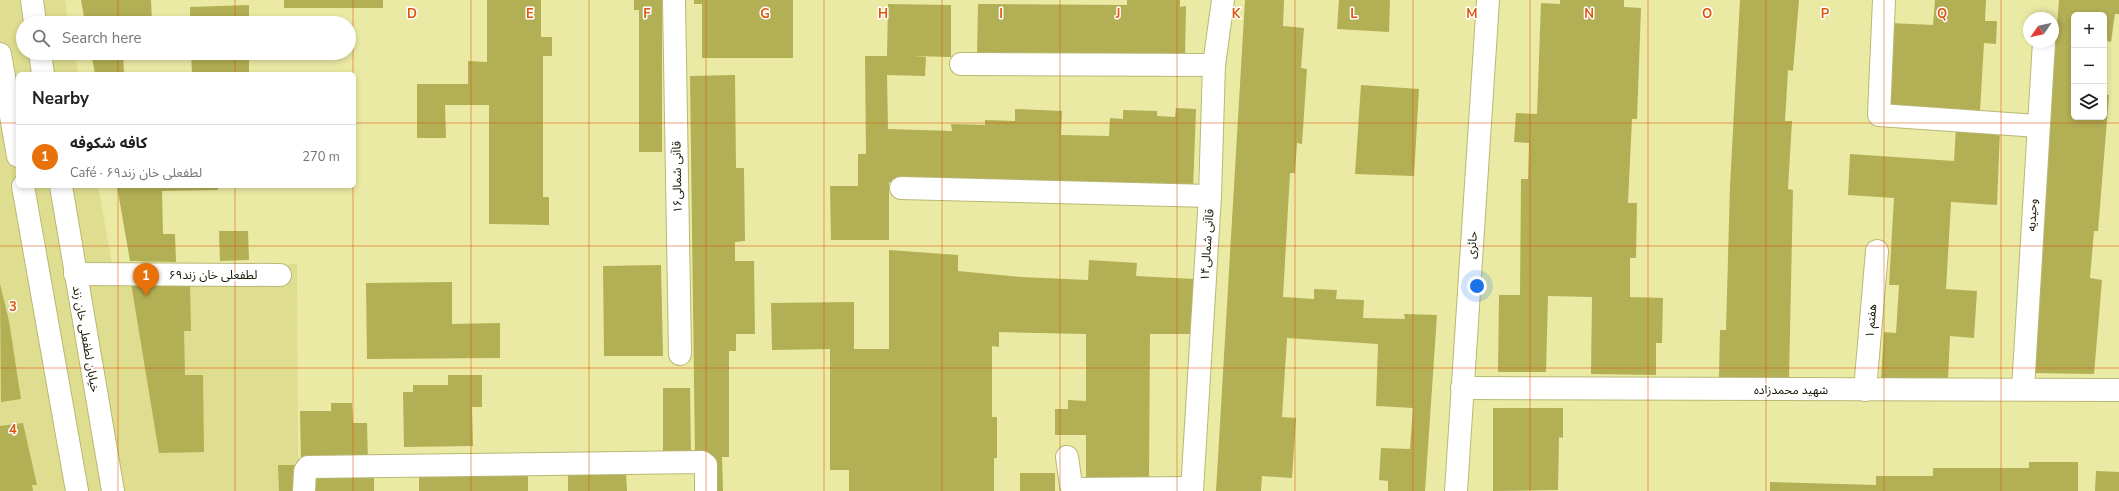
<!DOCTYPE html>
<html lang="en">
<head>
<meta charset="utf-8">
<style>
	body { margin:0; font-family:"Nunito Sans","Noto Sans Arabic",sans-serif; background:#f6f6f6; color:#202124 }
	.controls { position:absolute; right:12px; top:12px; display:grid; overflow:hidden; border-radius:6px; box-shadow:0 2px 6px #0003 }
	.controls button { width:36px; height:36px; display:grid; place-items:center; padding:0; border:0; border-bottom:1px solid #e0e0e0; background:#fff; color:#202124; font:20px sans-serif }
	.compass { position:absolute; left:2023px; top:12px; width:36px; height:36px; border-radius:50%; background:#fff; box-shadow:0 2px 6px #0003; rotate:236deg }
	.you { position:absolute; left:1477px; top:286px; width:14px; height:14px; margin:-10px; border:3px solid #fff; border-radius:50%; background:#1a73e8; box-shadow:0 0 0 6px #1a73e833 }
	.badge { display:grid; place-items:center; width:26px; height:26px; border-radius:50%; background:#1a73e8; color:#fff; font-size:13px; font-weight:700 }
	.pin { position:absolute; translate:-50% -33px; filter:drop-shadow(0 1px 2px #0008) }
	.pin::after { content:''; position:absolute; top:21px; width:14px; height:12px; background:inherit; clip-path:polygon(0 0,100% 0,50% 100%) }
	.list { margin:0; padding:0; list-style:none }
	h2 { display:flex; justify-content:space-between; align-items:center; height:52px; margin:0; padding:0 16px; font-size:17px }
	h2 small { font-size:13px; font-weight:400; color:#757577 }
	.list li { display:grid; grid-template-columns:26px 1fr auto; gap:12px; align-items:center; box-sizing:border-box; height:64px; padding:0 16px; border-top:1px solid #e0e0e0 }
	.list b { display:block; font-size:15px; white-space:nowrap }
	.list p { margin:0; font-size:13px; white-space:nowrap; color:#757577 }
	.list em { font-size:13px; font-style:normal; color:#757577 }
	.icon { flex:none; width:22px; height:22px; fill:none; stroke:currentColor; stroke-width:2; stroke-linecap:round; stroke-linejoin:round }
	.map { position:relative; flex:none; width:2119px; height:491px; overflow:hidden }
	.search { position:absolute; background:#fff; box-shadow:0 2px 6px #0003; left:16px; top:16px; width:340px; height:44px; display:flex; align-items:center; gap:10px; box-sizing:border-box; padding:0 14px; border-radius:22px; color:#757577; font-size:15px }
	.panel { position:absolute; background:#fff; box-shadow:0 2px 6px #0003; left:16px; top:72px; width:340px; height:116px; border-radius:6px }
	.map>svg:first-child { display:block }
	.built { fill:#dfdd8f }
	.building { fill:#b2af54 }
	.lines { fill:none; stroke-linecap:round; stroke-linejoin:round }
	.minor-casing { stroke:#b9b874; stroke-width:24 }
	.minor { stroke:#fff; stroke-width:22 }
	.grid { fill:none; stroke:#dd560b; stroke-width:1; stroke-opacity:0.55 }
	.labels { text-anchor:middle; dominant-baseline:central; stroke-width:3; stroke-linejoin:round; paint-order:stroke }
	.street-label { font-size:12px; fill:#151300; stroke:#fff }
	.grid-label { font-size:13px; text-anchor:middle; font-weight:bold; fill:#dd560b; stroke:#fff; stroke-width:3; stroke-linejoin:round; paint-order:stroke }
</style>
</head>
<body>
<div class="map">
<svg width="2119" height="491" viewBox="0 0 2119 491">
	<rect width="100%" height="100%" fill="#ebeaa4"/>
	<polygon class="built" points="0,0 65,0 69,23 23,23 23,53 74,53 78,74 18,74 18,186 98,186 113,269 297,264 298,455 306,491 0,491"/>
	<g class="building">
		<polygon points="81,0 151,0 152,21 190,21 190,7 249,5 249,23 85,23"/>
		<rect x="284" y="0" width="99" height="8"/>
		<polygon points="487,0 541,0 541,37 552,37 552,56 543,56 543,197 549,197 549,225 489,224 489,105 445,105 446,138 417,138 417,84 468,84 468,61 487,62"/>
		<polygon points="634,0 662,0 662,152 639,152 639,10 634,10"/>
		<polygon points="694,0 793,0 793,58 702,58 702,4 694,4"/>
		<polygon points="1127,0 1180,0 1180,7 1186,6 1185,57 977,55 978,4 1127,5"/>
		<polygon points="1245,0 1284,0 1283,26 1304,28 1301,68 1307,69 1302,144 1297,143 1295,173 1290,173 1283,297 1314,299 1314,289 1337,290 1336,299 1364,300 1363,318 1405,319 1404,314 1437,315 1425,491 1388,491 1388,481 1379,480 1381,448 1410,449 1413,408 1376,406 1378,344 1287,338 1282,417 1296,418 1292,478 1262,476 1261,491 1216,491"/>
		<polygon points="1339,0 1390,0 1389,32 1337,29"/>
		<polygon points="1560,0 1624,0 1624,7 1641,8 1637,119 1632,119 1629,181 1628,203 1637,203 1636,258 1630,258 1630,297 1663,298 1662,343 1656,343 1656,375 1591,374 1592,297 1548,296 1546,372 1498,372 1499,295 1520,295 1521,179 1528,179 1529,143 1514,142 1516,113 1537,114 1541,3 1560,4"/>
		<polygon points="1740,0 1799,0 1793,71 1788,70 1785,121 1792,121 1788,189 1793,190 1789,378 1719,377 1720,330 1726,330 1730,186"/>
		<polygon points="1935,0 1986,0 1985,21 1997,21 1996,44 1984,43 1980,111 1884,105 1890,23 1933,25"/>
		<polygon points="2059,0 2119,0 2119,14 2115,14 2111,42 2104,40 2104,15 2074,15 2074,117 2104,117 2104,95 2109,95 2098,231 2094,231 2090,278 2102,280 2094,374 2030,373"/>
		<polygon points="888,4 951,5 951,57 913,56 926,57 925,76 887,75 888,129 952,131 951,124 985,125 985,120 1015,121 1015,109 1062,111 1061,135 1109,136 1110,118 1123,119 1123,110 1157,111 1157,116 1175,117 1176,108 1196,109 1193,190 889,182 889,240 831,240 830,186 858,186 858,154 866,154 865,56 887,56"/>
		<polygon points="91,53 123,53 124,74 95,74"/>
		<polygon points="191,53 249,53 249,74 192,74"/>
		<polygon points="735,75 736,168 744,168 745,241 735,242 735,261 754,261 755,334 736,334 736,351 729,351 729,457 722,457 723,491 710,491 695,458 690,76"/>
		<polygon points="1361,85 1419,89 1414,176 1355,174"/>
		<polygon points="1956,127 2000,130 1997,205 1951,202 1946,289 1977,291 1974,338 1950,336 1948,380 1881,379 1884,332 1896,333 1899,285 1889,285 1894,198 1848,195 1850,154 1954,161"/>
		<polygon points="117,186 218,186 218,190 162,191 163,234 175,234 176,262 130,261"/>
		<polygon points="219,231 248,231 249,260 220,261"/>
		<polygon points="889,250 958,255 958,271 1021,277 1088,280 1089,260 1137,263 1136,276 1194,279 1191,334 1150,334 1149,478 1086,478 1086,435 1055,435 1055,409 1068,409 1068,400 1086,401 1086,334 999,332 999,347 992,346 992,417 997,417 997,458 994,458 994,491 849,491 849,470 830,470 830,349 772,350 771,303 854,302 854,349 889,349"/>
		<polygon points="661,265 663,356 604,356 603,266"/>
		<polygon points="452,282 452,324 500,323 500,358 367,359 366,283"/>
		<polygon points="131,283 190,283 191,331 184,331 185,375 203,375 204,452 159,453"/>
		<polygon points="0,284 9,321 21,399 1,402"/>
		<polygon points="448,375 482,375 482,407 472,407 473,446 404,447 403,392 413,392 413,385 448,385"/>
		<polygon points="663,388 690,388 691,456 663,457"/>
		<polygon points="331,403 352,403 353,423 367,423 368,462 301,463 300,411 331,411"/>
		<polygon points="1493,408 1563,408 1563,438 1559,437 1558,490 1493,491"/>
		<polygon points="23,423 37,485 32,485 33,491 0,491 0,426"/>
		<polygon points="2029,462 2078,462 2078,491 1770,491 1770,482 1876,485 1876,476 1933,476 1933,468 2029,468"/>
		<polygon points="278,465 298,465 298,491 279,491"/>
		<polygon points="2096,471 2119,472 2119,491 2095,491"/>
		<polygon points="626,472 627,491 568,491 568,473"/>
		<rect x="419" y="473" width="109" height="18"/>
		<rect x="1020" y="473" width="35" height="18"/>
		<rect x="314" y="474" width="60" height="17"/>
	</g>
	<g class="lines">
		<defs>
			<g id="minor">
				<polyline points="32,0 35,23"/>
				<polyline points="674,0 680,354"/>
				<polyline points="1884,0 1879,115 2037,126"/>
				<polyline points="40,53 43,74"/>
				<polyline points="0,54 18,156"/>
				<polyline points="961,64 1214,65"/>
				<polyline points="23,186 77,491"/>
				<polyline points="61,186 113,491"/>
				<polyline points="901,188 1210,196"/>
				<polyline points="75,274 280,275"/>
				<polyline points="1462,388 2119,390"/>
				<polyline points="2023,389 2044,42"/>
				<polyline points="1865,390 1877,251"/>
				<polyline points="1067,457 1071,485 1077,489 1192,488"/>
				<polyline points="304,491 305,471 308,467 702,462 706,465 706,491"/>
				<polyline points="1192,491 1210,196 1214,65 1223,0"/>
				<polyline points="1456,491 1488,0"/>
			</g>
		</defs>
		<use href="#minor" class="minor-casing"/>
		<use href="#minor" class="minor"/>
	</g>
	<path class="grid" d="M 118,0 L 118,23M 235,0 L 235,23M 353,0 L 353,74M 471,0 L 471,491M 589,0 L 589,491M 706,0 L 706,491M 824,0 L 824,491M 942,0 L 942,491M 1060,0 L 1060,491M 1177,0 L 1177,491M 1295,0 L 1295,491M 1413,0 L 1413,491M 1530,0 L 1530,491M 1648,0 L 1648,491M 1766,0 L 1766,491M 1884,0 L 1884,491M 2001,0 L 2001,491M 118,53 L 118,74M 235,53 L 235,74M 0,123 L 18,123M 354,123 L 2119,123M 118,186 L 118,491M 235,186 L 235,491M 353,186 L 353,491M 0,246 L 2119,246M 0,368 L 2119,368"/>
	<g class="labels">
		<g class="street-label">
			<text transform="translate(677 177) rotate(-91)">قاآنی شمالی۱۶</text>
			<text transform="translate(2032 215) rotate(-87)">وحیدیه</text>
			<text transform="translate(1207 245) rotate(-86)">قاآنی شمالی۱۴</text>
			<text transform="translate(1472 245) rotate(-86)">حائری</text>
			<text x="213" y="275">لطفعلی خان زند۶۹</text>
			<text transform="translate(1871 321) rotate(-85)">هفتم ۱</text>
			<text transform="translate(86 339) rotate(80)">خیابان لطفعلی خان زند</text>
			<text x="1791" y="390">شهید محمدزاده</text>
		</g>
	</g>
	<g class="grid-label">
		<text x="412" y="18">D</text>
		<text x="530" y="18">E</text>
		<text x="647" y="18">F</text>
		<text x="765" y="18">G</text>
		<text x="883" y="18">H</text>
		<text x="1001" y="18">I</text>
		<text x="1118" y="18">J</text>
		<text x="1236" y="18">K</text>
		<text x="1354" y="18">L</text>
		<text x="1472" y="18">M</text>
		<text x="1589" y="18">N</text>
		<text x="1707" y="18">O</text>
		<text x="1825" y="18">P</text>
		<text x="1942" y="18">Q</text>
		<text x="13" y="311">3</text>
		<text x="13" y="434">4</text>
	</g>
</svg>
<div class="controls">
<button>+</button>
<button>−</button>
<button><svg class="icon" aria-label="layers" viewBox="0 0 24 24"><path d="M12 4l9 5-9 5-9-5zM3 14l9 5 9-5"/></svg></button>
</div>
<svg class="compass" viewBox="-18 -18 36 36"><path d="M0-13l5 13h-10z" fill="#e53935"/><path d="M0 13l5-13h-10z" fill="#757577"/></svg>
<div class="you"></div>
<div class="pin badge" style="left:146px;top:296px;background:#e8710a">1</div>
<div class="search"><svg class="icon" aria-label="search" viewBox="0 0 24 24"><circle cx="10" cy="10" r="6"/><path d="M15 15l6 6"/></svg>Search here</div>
<section class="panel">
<h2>Nearby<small></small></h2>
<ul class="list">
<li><span class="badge" style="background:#e8710a">1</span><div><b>کافه شکوفه</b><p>Café · لطفعلی خان زند۶۹</p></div><em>270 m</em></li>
</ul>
</section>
</div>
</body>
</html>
